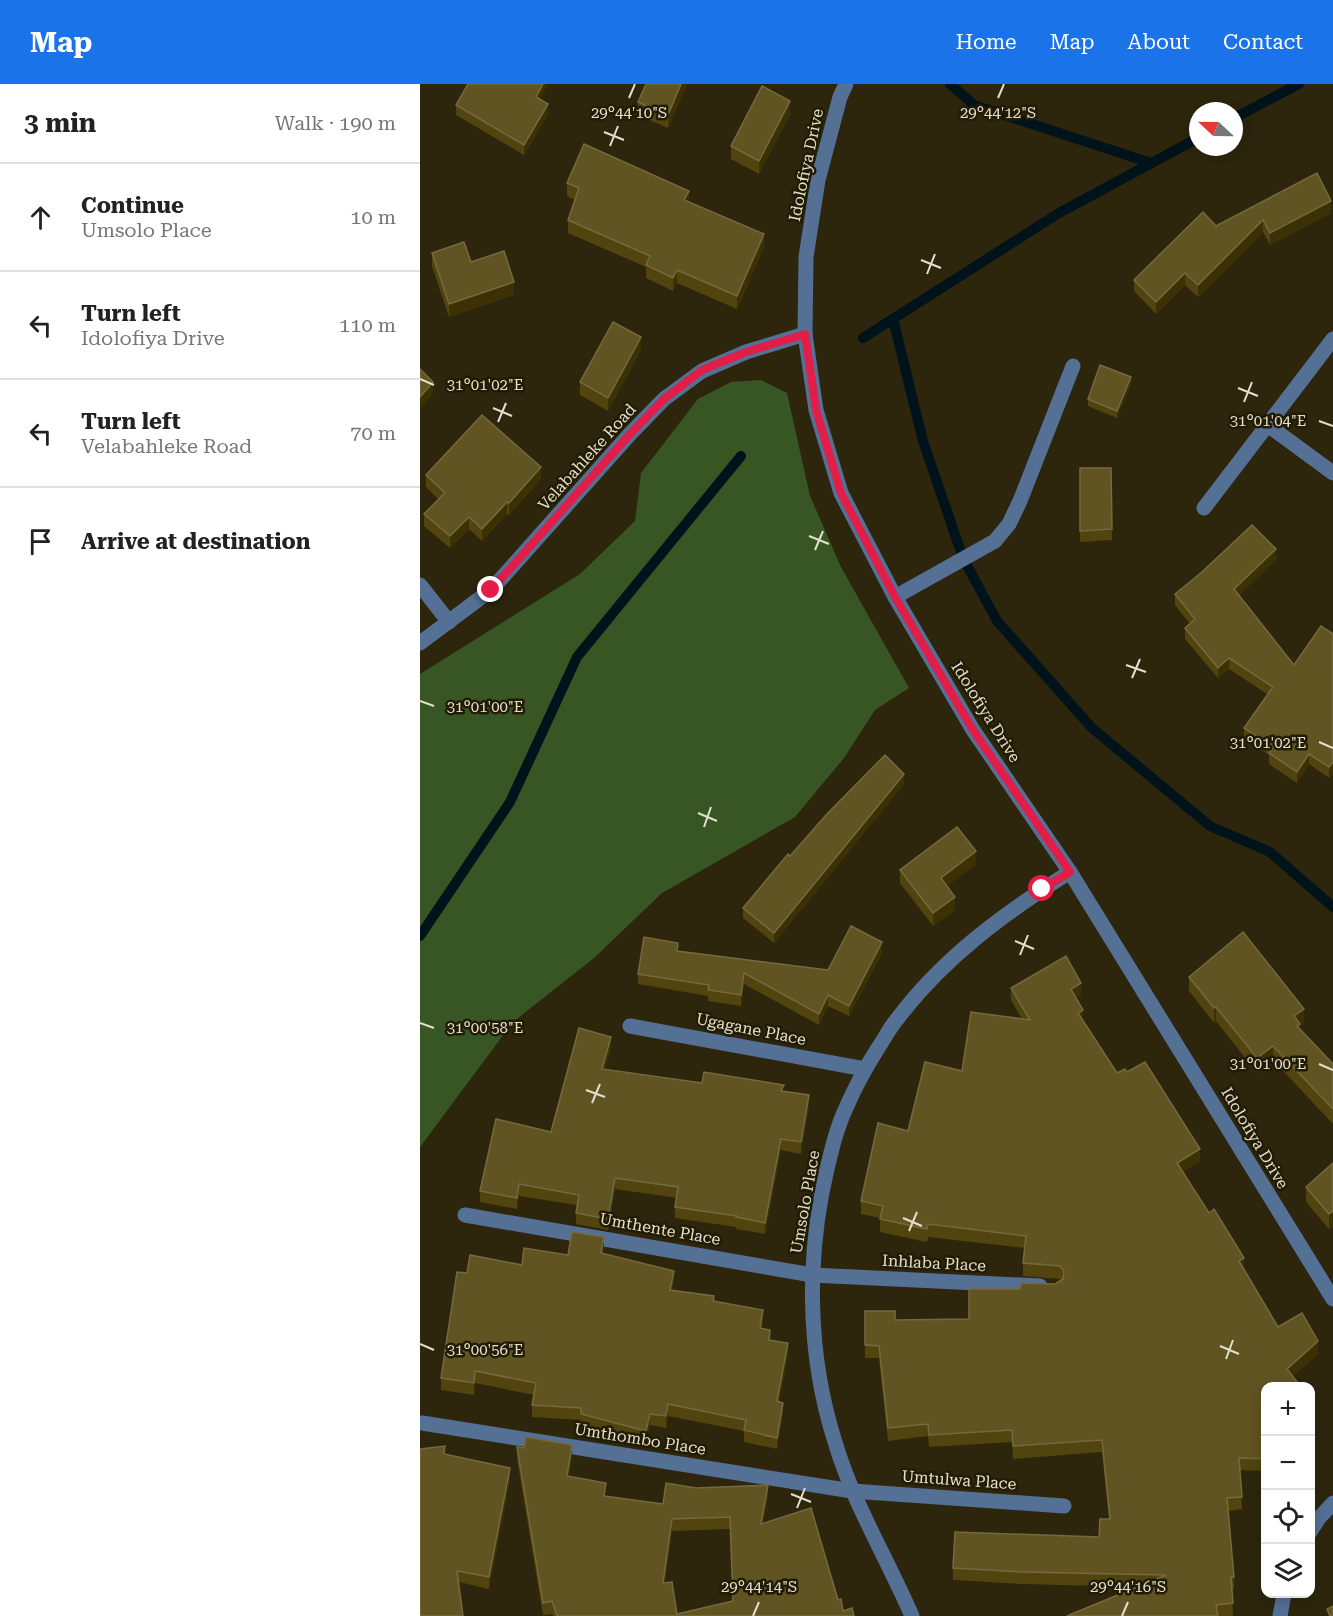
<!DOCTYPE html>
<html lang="en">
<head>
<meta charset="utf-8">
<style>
	body { margin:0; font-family:"Roboto Serif",serif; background:#f6f6f6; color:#222 }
	.controls { position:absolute; right:18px; bottom:18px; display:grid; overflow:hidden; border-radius:12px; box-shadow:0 3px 15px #0003 }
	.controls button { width:54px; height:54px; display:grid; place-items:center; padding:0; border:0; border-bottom:2px solid #e0e0e0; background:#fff; color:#222; font:30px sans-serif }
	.compass { position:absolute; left:769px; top:18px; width:54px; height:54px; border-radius:50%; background:#fff; box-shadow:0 3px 15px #0003; rotate:292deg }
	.stop { position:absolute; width:18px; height:18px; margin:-14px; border:4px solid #e11d48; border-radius:50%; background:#fff }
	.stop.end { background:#e11d48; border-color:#fff; box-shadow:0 2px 6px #0008 }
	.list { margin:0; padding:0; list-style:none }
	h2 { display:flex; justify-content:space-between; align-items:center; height:78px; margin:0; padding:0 24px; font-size:26px }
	h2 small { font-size:20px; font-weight:400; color:#767676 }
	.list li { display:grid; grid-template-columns:39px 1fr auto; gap:18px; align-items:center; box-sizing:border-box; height:108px; padding:0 24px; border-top:2px solid #e0e0e0 }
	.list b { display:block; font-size:22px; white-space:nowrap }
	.list p { margin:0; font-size:20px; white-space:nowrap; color:#767676 }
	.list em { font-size:20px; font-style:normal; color:#767676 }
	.icon { flex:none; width:33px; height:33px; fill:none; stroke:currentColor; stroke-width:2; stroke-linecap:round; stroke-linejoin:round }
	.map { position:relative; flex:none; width:913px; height:1532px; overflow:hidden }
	header { display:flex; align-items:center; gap:36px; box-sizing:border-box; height:84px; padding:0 30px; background:#1a73e8; color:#fff }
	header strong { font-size:28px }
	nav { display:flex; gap:33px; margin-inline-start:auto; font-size:21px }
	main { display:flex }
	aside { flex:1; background:#fff }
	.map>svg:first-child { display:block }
	.green { fill:#385624 }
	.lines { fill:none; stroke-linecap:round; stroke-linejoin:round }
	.stream { stroke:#00131b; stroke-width:10 }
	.minor { stroke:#547095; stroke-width:15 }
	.wall { fill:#51440f; fill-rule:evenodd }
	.shaded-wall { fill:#3c3105 }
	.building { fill:#615423; stroke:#756a3e; stroke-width:1.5; fill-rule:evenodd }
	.route { stroke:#e11d48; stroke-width:8 }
	.ticks { fill:none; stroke:#e3dfd0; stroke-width:2 }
	.labels { text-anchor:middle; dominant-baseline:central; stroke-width:5; stroke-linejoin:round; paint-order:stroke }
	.street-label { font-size:16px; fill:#e3dfd0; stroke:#231c04 }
	.ticks-label { font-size:15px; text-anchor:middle; fill:#e3dfd0; stroke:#231c04; stroke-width:5; stroke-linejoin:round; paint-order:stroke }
</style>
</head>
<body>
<header>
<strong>Map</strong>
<nav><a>Home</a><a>Map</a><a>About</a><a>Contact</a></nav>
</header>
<main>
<aside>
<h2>3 min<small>Walk · 190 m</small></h2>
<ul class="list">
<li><svg class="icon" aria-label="ahead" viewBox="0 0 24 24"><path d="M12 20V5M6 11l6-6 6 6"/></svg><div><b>Continue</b><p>Umsolo Place</p></div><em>10 m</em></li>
<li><svg class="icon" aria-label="left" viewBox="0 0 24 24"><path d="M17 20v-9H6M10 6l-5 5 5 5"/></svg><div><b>Turn left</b><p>Idolofiya Drive</p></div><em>110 m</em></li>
<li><svg class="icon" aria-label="left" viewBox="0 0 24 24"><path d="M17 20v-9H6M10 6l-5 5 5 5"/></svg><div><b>Turn left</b><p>Velabahleke Road</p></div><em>70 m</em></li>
<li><svg class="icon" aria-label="arrive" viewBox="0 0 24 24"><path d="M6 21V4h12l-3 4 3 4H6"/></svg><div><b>Arrive at destination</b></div></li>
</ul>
</aside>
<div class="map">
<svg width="913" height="1532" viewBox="0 0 913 1532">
	<rect width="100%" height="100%" fill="#2d260d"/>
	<polygon class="green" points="341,296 367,309 390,412 421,483 489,604 455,626 424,674 375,733 242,809 174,874 93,938 0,1063 0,590 160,490 215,437 221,389 278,315 311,298"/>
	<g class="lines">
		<g class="stream">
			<polyline points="530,0 554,21 731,79"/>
			<polyline points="814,34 879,0"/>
			<polyline points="473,235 503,357 543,474 577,537 672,644 790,742 850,768 913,823"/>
			<polyline points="443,254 639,129 778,54"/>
			<polyline points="0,852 90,718 157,573 321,372"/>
		</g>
		<g class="minor">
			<polyline points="426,0 420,13 398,96 386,173 385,250 396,326 421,409 475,513 553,646 650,788 913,1215"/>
			<polyline points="849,342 913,389"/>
			<polyline points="784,424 913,255"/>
			<polyline points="0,501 29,538"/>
			<polyline points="475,513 575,457 589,440 600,417 653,282"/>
			<polyline points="0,559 71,506 210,350 244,315 282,287 326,268 385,250"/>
			<polyline points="210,942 445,985"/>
			<polyline points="45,1131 392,1191 620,1202"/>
			<polyline points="2,1339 432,1407 644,1422"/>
			<polyline points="890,1448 899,1434 913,1419"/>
			<path d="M 492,1532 C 467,1474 433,1419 415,1358 C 387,1270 386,1174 407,1085 C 412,1064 417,1043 426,1024 C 435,1003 446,983 458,964 C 465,954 470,943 478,934 C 524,873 586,828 650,788"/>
			<polyline points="860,1532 864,1510"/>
		</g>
	</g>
	<g class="wall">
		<polygon points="226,0 267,0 248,44 218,31 218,18"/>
		<polygon points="120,15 128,30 104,71 36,31 36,21"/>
		<polygon points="370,30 339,90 311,75 311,62"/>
		<polygon points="147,99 269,118 344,163 317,225 257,199 253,207 226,194 226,183 148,149 148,136 155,116 147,112"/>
		<polygon points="911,129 850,161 843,148 778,213 765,201 736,230 714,207 714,196 796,142"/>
		<polygon points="12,169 51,178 94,211 29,233 12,182"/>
		<polygon points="221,266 188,327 160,311 160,298"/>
		<polygon points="711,300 697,334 668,322 668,315"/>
		<polygon points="660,384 691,384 692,456 660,458"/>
		<polygon points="6,391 121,395 89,431 87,430 62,457 49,445 30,464 4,442 4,430 18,415 6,403"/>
		<polygon points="856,476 819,511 874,581 913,550 913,689 909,694 889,680 877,699 849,680 849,671 824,654 824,644 847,610 809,585 798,594 765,555 765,544 770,540 755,521 755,510"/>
		<polygon points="484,700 354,859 323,834 323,824 370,772"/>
		<polygon points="556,780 527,802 535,826 513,842 480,799 480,786"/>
		<polygon points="258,867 408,886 462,869 429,932 408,922 399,941 324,900 321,922 288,917 288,912 218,900 218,890"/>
		<polygon points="769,893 884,940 880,942 880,945 913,980 913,1040 853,976 837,989 796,937 794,939 769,907"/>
		<polygon points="591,904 661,911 656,914 663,936 697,989 780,1078 762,1088 824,1186 858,1243 898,1270 846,1302 846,1387 820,1386 822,1425 808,1427 814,1493 814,1505 812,1505 813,1532 647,1532 717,1503 601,1500 533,1496 533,1484 679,1453 689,1435 682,1368 593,1375 592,1358 509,1363 508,1352 468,1357 459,1274 445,1274 445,1227 475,1236 549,1235 600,1205 635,1200 642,1196 640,1195 603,1192 603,1179 605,1164 508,1153 507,1158 460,1148 460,1134 441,1130 441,1117 488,1047 542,987 602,935 591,916"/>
		<polygon points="191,964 185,985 282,999 364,1007 389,1022 381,1070 361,1066 345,1150 316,1145 316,1143 255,1134 255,1123 257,1114 195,1105 188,1146 156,1140 156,1129 157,1121 99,1112 97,1125 60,1118 60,1107 131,1048"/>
		<polygon points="913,1079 913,1142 909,1145 886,1118 886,1103"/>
		<polygon points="184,1165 183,1169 254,1199 252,1206 294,1217 343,1237 342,1245 350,1256 368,1271 359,1318 363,1330 357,1365 324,1358 324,1347 248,1332 246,1344 230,1341 226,1359 161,1342 161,1336 112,1333 112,1321 114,1311 55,1299 54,1311 21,1306 21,1294 47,1189 102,1181 148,1171"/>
		<path d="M 97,1363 L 152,1373 L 149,1392 L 186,1412 L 243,1420 L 348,1413 L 343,1439 L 418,1516 L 423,1527 L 434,1532 L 133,1532 L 132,1530 L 123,1531 L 97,1375 ZM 310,1445 L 313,1517 L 257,1530 L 245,1499 L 252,1447 Z"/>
		<polygon points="25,1370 90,1396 69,1505 39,1498 0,1532"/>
	</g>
	<g class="shaded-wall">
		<polygon points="123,0 128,0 116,23 116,13"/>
		<polygon points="261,0 267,0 248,44 248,31"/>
		<polygon points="370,17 370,30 339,90 339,77"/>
		<polygon points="128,20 128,30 104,71 104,61"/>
		<polygon points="269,107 269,120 264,116"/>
		<polygon points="911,117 911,129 850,161 850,149"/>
		<polygon points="843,136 843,148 778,213 778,201"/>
		<polygon points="344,150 344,163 317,225 317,212"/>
		<polygon points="257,186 257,199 253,207 253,194"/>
		<polygon points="765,189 765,201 736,230 736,218"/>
		<polygon points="94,198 94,211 29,233 29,220"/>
		<polygon points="221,253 221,266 188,327 188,314"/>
		<polygon points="711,293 711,300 697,334 697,327"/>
		<polygon points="13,298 13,310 0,325 0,313"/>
		<polygon points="121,383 121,395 89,431 89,419"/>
		<polygon points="87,418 87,430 62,457 62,445"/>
		<polygon points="49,433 49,445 30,464 30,452"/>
		<polygon points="856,465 856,476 814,516 814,505"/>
		<polygon points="809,574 809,585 798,594 798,584"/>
		<polygon points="889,670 889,680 877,699 877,688"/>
		<polygon points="913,678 913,689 909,694 909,683"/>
		<polygon points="484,690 484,700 354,859 354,849"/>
		<polygon points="556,767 556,780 521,807 521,794"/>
		<polygon points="535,813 535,826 513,842 513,829"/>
		<polygon points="462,858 462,869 429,932 429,922"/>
		<polygon points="324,889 324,900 321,922 321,911"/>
		<polygon points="661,899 661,911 651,917 651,905"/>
		<polygon points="408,911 408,922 399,941 399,930"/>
		<polygon points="796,923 796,937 794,939 794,924"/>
		<polygon points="884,925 884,940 880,942 880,955 874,932"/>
		<polygon points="663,926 663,938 658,929"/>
		<polygon points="191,953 191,964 182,996 182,985"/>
		<polygon points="853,962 853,976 837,989 837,974"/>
		<polygon points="389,1011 389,1022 381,1070 381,1058"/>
		<polygon points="361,1055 361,1066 345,1150 345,1139"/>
		<polygon points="780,1065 780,1078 757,1091 757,1079"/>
		<polygon points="195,1094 195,1105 188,1146 188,1135"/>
		<polygon points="99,1100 99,1112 97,1125 97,1114"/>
		<polygon points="913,1127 913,1142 909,1145 909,1130"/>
		<polygon points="184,1153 184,1165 181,1181 181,1169"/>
		<polygon points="824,1174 824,1187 819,1177"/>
		<polygon points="254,1187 254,1199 250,1218 250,1206"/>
		<polygon points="343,1226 343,1237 340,1256 340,1244"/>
		<polygon points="898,1257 898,1270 867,1298 867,1285"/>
		<polygon points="368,1259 368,1271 357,1329 357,1317"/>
		<polygon points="55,1287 55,1299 54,1311 54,1299"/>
		<polygon points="363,1319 363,1330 357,1365 357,1354"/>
		<polygon points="248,1320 248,1332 246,1344 246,1332"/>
		<polygon points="230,1330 230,1341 226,1359 226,1347"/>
		<polygon points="152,1361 152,1373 147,1404 147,1392"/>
		<polygon points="90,1384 90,1396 69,1505 69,1493"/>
		<polygon points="348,1401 348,1413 341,1452 341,1440"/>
		<polygon points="252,1435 252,1447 243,1511 243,1499"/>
	</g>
	<g class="building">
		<polygon points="48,0 123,0 116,13 128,20 104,61 36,21"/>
		<polygon points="226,0 261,0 248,31 218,18"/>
		<polygon points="342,2 370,17 339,77 311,62"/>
		<polygon points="164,60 269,107 264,116 344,150 317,212 257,186 253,194 226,181 230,172 148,136 159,104 147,99"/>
		<polygon points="897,89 911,117 850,149 843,136 778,201 765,189 736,218 714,196 783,128 796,142"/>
		<polygon points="44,158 51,178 84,167 94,198 29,220 12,169"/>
		<polygon points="193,238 221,253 188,314 160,298"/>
		<polygon points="680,281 711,293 697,327 668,315"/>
		<polygon points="0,285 13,298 0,313"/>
		<polygon points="62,331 121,383 89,419 87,418 62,445 49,433 30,452 4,430 25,409 6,391"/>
		<polygon points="660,384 691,384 692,445 660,447"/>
		<polygon points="832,441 856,465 814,505 874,581 901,542 913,550 913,678 909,683 889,670 877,688 849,669 853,663 824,644 853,603 809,574 798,584 765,544 775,535 755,510 782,488"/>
		<polygon points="465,671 484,690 354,849 323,824 368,770 370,772 407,730"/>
		<polygon points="537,743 556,767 521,794 535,813 513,829 480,786"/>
		<polygon points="431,842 462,858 429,922 408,911 399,930 324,889 321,911 288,906 289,901 218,890 224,853 258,859 257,867 408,886"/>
		<polygon points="823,848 884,925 874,932 880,940 877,942 913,980 913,1025 853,962 837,974 796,923 794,924 769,893"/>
		<polygon points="646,872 661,899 651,905 663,926 658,929 697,989 705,985 707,988 725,978 780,1065 757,1079 789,1129 794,1125 824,1174 819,1177 858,1243 882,1229 898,1257 867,1285 878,1299 878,1302 846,1302 846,1375 819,1374 822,1413 807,1414 814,1493 811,1493 813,1519 796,1521 798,1532 647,1532 746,1491 601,1488 533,1484 535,1448 679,1453 680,1435 690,1435 682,1356 593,1362 592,1346 509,1351 508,1340 468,1344 459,1262 445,1261 445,1227 475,1227 475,1236 549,1235 549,1205 600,1205 601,1199 635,1200 643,1195 644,1187 640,1182 603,1179 606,1152 508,1140 507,1145 460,1135 463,1122 441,1117 458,1039 488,1047 505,978 542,987 551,928 610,936 591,904"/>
		<polygon points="159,944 191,953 182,985 282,999 284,988 364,1001 361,1007 389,1011 381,1058 361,1055 345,1139 316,1133 317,1132 255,1123 258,1103 195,1094 188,1135 156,1129 159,1111 99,1100 97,1114 60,1107 76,1035 131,1048"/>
		<polygon points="913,1079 913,1127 909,1130 886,1103"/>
		<polygon points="152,1148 184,1153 181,1169 254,1187 250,1206 294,1212 293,1217 343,1226 340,1244 350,1246 349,1256 368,1259 357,1317 363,1319 357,1354 324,1346 326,1336 248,1320 246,1332 230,1330 226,1347 161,1330 161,1324 112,1321 116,1299 55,1287 54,1299 21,1294 37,1188 47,1189 50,1171 102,1181 104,1164 148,1171"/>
		<path d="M 106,1353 L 152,1361 L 147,1392 L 186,1399 L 184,1412 L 243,1420 L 246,1399 L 276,1404 L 348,1401 L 341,1440 L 391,1424 L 418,1516 L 421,1515 L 423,1527 L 432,1524 L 434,1532 L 137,1532 L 132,1517 L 123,1519 L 97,1363 L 104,1364 ZM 310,1433 L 313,1517 L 257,1530 L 252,1498 L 243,1499 L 252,1435 Z"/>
		<polygon points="25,1362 24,1370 90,1384 69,1493 37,1487 43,1532 0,1532 0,1365"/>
		<polygon points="913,1522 913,1532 910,1532 907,1525"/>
	</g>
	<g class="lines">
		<polyline class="route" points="71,506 210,350 244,315 282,286 326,268 385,250 396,326 421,409 475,513 553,646 650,788 622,805"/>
	</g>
	<path class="ticks" d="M 209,14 L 215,0M 578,14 L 584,0M 184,48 L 204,56M 190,62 L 198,42M 501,176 L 521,184M 507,190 L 515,170M 0,295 L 14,301M 818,304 L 838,312M 824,318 L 832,298M 73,324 L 92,332M 899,337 L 913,342M 78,338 L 86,319M 389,452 L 409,460M 395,466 L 403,447M 706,581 L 726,588M 712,594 L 720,575M 0,617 L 14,622M 899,658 L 913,664M 278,729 L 297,737M 284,743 L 291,723M 595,857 L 614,865M 600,871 L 608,851M 0,939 L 14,944M 899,980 L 913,986M 166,1006 L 185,1013M 172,1019 L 180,1000M 483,1134 L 502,1142M 489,1147 L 497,1128M 0,1260 L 14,1266M 800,1262 L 819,1270M 806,1275 L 813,1256M 371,1410 L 391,1418M 377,1424 L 385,1404M 333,1532 L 339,1518M 702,1532 L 708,1518"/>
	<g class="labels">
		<g class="street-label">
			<text transform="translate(386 81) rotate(-78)">Idolofiya Drive</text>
			<text transform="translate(167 373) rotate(-48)">Velabahleke Road</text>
			<text transform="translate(566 628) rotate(58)">Idolofiya Drive</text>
			<text transform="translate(331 945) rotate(11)">Ugagane Place</text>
			<text transform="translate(835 1054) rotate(59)">Idolofiya Drive</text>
			<text transform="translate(385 1118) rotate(-80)">Umsolo Place</text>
			<text transform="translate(240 1145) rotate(10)">Umthente Place</text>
			<text transform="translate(514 1179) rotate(3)">Inhlaba Place</text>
			<text transform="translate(220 1355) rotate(9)">Umthombo Place</text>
			<text transform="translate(539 1396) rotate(4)">Umtulwa Place</text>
		</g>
	</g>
	<g class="ticks-label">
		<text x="209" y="34">29°44'10"S</text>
		<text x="578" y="34">29°44'12"S</text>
		<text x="65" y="306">31°01'02"E</text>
		<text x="848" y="342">31°01'04"E</text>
		<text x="65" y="628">31°01'00"E</text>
		<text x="848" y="664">31°01'02"E</text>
		<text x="65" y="949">31°00'58"E</text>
		<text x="848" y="985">31°01'00"E</text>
		<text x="65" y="1271">31°00'56"E</text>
		<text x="339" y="1508">29°44'14"S</text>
		<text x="708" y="1508">29°44'16"S</text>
	</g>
</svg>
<div class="controls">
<button>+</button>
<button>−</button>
<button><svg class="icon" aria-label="locate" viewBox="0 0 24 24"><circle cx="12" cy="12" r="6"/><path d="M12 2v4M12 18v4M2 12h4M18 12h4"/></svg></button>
<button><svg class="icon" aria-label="layers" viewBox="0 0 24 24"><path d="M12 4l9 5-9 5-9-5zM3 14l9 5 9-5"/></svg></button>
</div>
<svg class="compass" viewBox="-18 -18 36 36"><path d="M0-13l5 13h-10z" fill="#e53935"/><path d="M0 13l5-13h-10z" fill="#767676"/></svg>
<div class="stop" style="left:622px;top:805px"></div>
<div class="stop end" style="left:71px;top:506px"></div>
</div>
</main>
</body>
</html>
